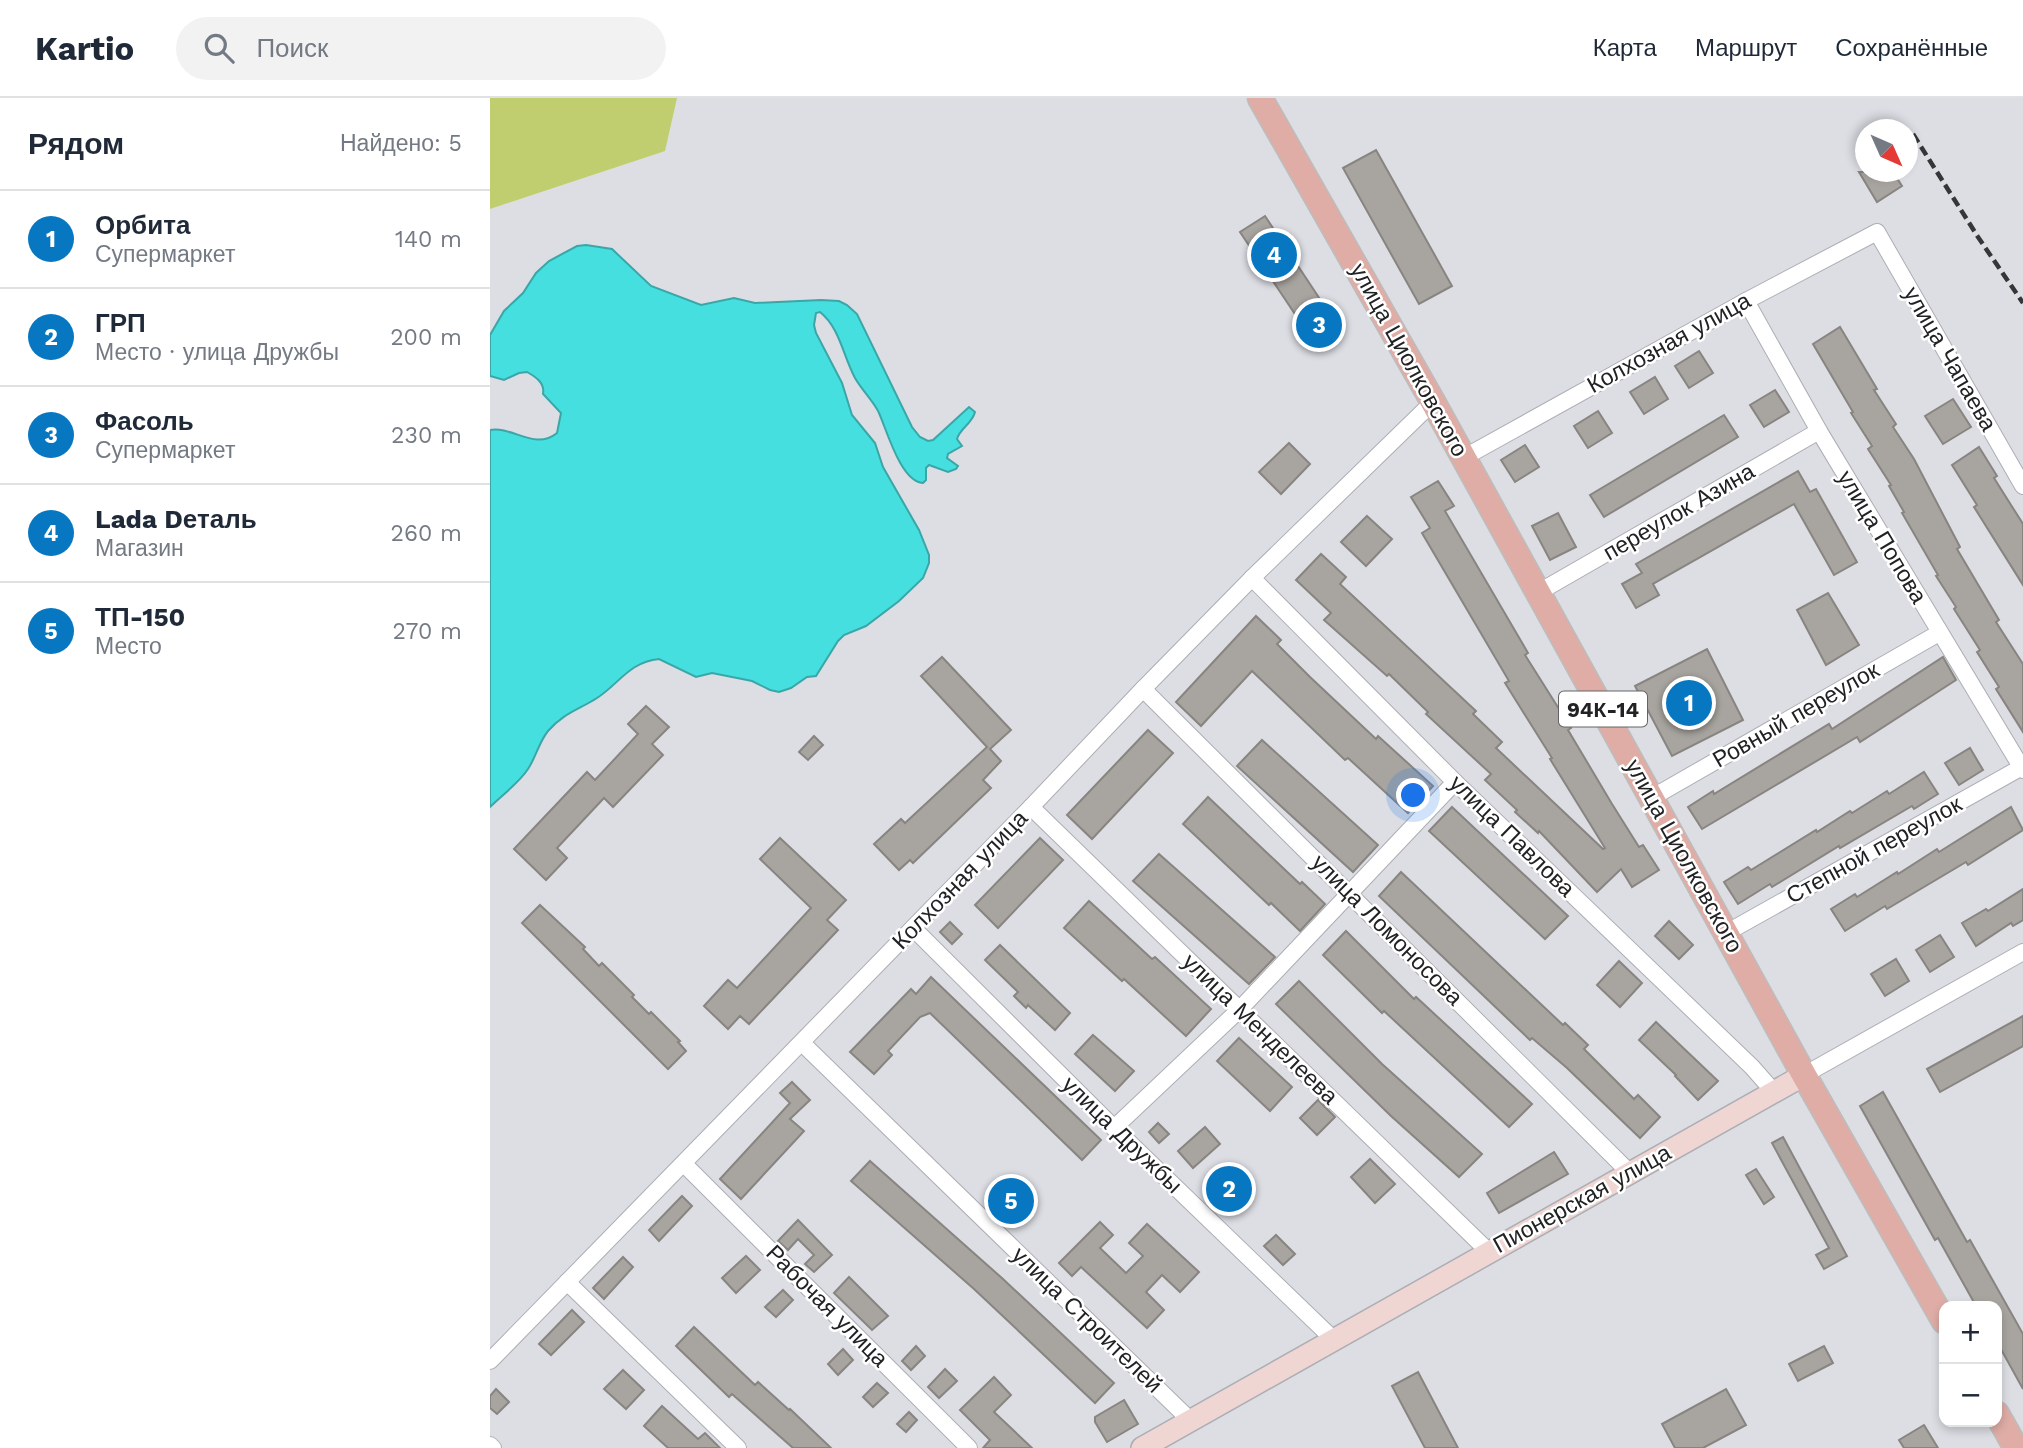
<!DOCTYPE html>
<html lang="ru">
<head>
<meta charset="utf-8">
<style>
	body { margin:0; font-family:"Work Sans",sans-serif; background:#f2f2f3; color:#1f2937 }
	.controls { position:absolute; right:21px; bottom:21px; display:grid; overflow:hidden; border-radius:14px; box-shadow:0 4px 10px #0003 }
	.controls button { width:63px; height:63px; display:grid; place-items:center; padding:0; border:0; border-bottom:2px solid #e0e1e3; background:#fff; color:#1f2937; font:35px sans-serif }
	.compass { position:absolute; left:1365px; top:21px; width:63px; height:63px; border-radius:50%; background:#fff; box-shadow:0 4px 10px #0003; rotate:135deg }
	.you { position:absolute; left:924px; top:698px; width:24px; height:24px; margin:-18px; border:5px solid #fff; border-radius:50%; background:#1a73e8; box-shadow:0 0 0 10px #1a73e833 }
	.badge { display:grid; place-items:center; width:46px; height:46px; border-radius:50%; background:#0777c1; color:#fff; font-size:23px; font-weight:700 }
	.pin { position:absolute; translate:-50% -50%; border:4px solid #fff; box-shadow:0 2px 7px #0006 }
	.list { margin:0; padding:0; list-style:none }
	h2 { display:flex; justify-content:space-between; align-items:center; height:91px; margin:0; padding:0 28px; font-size:30px }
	h2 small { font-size:23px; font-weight:400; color:#747a83 }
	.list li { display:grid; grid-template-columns:46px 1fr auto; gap:21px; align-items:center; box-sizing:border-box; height:98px; padding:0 28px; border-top:2px solid #e0e1e3 }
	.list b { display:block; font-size:26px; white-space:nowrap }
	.list p { margin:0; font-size:23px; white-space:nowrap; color:#747a83 }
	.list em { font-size:23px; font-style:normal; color:#747a83 }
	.icon { flex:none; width:38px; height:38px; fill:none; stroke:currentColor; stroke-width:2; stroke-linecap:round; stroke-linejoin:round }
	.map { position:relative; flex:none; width:1533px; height:1350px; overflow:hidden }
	header { display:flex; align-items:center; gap:42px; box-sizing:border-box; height:98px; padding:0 35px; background:#fff; border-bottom:2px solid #e0e1e3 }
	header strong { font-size:33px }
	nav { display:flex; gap:38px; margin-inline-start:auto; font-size:24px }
	.search { width:490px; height:63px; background:#f2f2f3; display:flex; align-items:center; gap:18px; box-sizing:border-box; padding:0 24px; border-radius:38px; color:#747a83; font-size:26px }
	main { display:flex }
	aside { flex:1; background:#fff }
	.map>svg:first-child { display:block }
	.green { fill:#c1ce6f }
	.water { fill:#45dfdf; stroke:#3aa6a7; stroke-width:2 }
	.building { fill:#a8a49f; stroke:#888480; stroke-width:2 }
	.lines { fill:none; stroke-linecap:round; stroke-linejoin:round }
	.street-casing { stroke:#acaeb4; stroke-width:18 }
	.secondary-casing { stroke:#acaeb4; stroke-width:24 }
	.primary-casing { stroke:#bcbdbd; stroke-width:27 }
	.street { stroke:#fff; stroke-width:16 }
	.secondary { stroke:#efd6d3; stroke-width:21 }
	.primary { stroke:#dfada6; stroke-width:24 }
	.rail { stroke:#353638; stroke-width:4.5; stroke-dasharray:10 5; stroke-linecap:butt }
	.labels { text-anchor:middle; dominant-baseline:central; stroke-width:5; stroke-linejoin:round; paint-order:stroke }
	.shield { fill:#fff; stroke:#646466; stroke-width:2 }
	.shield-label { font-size:21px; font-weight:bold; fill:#212224 }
	.street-label { font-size:23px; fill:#212224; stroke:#fff }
</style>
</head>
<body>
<header>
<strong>Kartio</strong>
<div class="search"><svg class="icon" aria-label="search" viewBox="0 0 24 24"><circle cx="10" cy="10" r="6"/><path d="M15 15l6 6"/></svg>Поиск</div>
<nav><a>Карта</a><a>Маршрут</a><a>Сохранённые</a></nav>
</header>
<main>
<aside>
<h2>Рядом<small>Найдено: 5</small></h2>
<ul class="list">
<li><span class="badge">1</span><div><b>Орбита</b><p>Супермаркет</p></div><em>140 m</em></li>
<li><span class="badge">2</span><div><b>ГРП</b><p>Место · улица Дружбы</p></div><em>200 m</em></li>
<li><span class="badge">3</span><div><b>Фасоль</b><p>Супермаркет</p></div><em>230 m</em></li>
<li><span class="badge">4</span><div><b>Lada Dеталь</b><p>Магазин</p></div><em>260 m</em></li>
<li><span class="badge">5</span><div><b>ТП-150</b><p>Место</p></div><em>270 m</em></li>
</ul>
</aside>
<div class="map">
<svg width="1533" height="1350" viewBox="0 0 1533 1350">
	<rect width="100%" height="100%" fill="#dcdee4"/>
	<polygon class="green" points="0,0 187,0 175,53 0,111"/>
	<path class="water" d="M 96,147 L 122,151 L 161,188 L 211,207 L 244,200 L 265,205 L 331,202 L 349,203 L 357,207 L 367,216 L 422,329 L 430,339 L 438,343 L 443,342 L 479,309 L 485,314 C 482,326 470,330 467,341 L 472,348 L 458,356 L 457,360 L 468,368 L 466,371 L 458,374 L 439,367 L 436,370 L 436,382 L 433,385 C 411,384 397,333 389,315 C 385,305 371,291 365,280 C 353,258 350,230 330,214 L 326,215 L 324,227 L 326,235 L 352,285 L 362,317 L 385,345 L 393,369 L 429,432 L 439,457 L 439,465 L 433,480 L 409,503 L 376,528 L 354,537 L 348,543 L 326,578 L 317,579 L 301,590 L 289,594 L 280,592 L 262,583 L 222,575 L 206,579 L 169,561 C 139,564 129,586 107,600 C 90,611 72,616 58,633 C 49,644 46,659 38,671 C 29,685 12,697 0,709 L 0,332 C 23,328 45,353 67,335 L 71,315 L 53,296 C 55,285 46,279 37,274 L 29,275 L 14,282 L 0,278 L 0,237 L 14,213 L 33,195 L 46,175 L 59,163 L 87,148 Z"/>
	<g class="building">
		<polygon points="886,52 962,188 929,206 853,70"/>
		<polygon points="1369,74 1403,74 1412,88 1387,104"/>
		<polygon points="775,118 847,227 823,243 750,134"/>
		<polygon points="1350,229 1387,291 1384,292 1406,326 1403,329 1424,361 1470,449 1467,451 1509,522 1506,524 1533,566 1533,634 1506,591 1509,589 1487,554 1490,552 1464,511 1466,509 1446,478 1448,477 1412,415 1414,414 1399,388 1401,387 1378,351 1382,348 1361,315 1363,314 1323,246"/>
		<polygon points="1209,253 1223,275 1199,290 1185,268"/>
		<polygon points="1165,279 1178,301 1154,316 1140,294"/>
		<polygon points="1285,292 1299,314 1274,329 1260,307"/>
		<polygon points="1463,301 1481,329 1453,346 1435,318"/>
		<polygon points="1108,313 1122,335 1098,350 1084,328"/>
		<polygon points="1234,317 1248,339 1114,419 1100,397"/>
		<polygon points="799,345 820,366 791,396 769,374"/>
		<polygon points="1035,347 1049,369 1025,384 1011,362"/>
		<polygon points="1489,349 1507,378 1504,380 1533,426 1533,487 1484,409 1487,407 1462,367"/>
		<polygon points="1308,373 1320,394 1326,391 1367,464 1344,477 1304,406 1163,486 1169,497 1146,510 1132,486 1152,475 1146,466"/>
		<polygon points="948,383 964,408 955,413 1038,555 1035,557 1081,630 1078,632 1122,706 1149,749 1153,747 1169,772 1142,789 1131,771 1107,794 1049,733 1048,735 1025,714 1027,712 995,682 1001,676 936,616 938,614 899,576 897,578 834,522 841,515 806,482 831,456 856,479 850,486 986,613 983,616 1012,644 1006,650 1113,751 1115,750 1060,661 1062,660 1015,585 1019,583 932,435 940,430 921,399"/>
		<polygon points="1068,415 1086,449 1060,462 1042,428"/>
		<polygon points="877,418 902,441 876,468 851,444"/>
		<polygon points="1338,495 1369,547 1336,567 1307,512"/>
		<polygon points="766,518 791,542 787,546 820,579 886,641 888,638 943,688 918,715 858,660 855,662 762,573 711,628 686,604"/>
		<polygon points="1217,551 1253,622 1182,658 1145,588"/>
		<polygon points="452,559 521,632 500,651 511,663 493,682 501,690 423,765 420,762 409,772 384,746 411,721 415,725 497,649 431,578"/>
		<polygon points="1453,559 1466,582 1370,644 1367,639 1212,731 1198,709 1223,693 1224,696 1339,626 1342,631"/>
		<polygon points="156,608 179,629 162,646 173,657 123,709 114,700 67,750 77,760 56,782 24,751 97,674 105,682 148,636 138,626"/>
		<polygon points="658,632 683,655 602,741 577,717"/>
		<polygon points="324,638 333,647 318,662 309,654"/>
		<polygon points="772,642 888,747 863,774 747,668"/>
		<polygon points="1480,650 1493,672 1469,687 1455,665"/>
		<polygon points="1434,674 1448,696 1424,711 1422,708 1350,750 1349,748 1282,789 1280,786 1248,806 1234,784 1258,769 1261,772 1326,732 1327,734 1360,713 1362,715 1397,693 1399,696"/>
		<polygon points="718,699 810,786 812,784 835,806 810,833 781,805 779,807 693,726"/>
		<polygon points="962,709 1078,818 1055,841 939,733"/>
		<polygon points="1521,709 1533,732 1478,767 1476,764 1397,811 1395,808 1355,833 1341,811 1365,796 1367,799 1407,774 1408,776 1447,751 1449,754"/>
		<polygon points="290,740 356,802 337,822 348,832 259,926 250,918 238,931 214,908 238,882 247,890 321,810 270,761"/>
		<polygon points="550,740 573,762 508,830 485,807"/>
		<polygon points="669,756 785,859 759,886 643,783"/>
		<polygon points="911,774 1073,927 1075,925 1098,947 1094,951 1144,1001 1148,997 1170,1019 1150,1040 1077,970 1042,940 1040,942 889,798"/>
		<polygon points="1533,791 1533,822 1523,828 1521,825 1486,848 1472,825 1496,811 1498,813"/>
		<polygon points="599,803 662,861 665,859 721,911 696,938 634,881 632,883 574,830"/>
		<polygon points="50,807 95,849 93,851 109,868 112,865 144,897 142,899 159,916 161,914 190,943 188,944 196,953 178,971 32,825"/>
		<polygon points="1179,823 1203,847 1189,861 1165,838"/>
		<polygon points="460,824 472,836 462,846 450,834"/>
		<polygon points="856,833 924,901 926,899 1042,1006 1019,1029 894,913 892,915 833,857"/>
		<polygon points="1450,837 1464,859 1440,874 1426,852"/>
		<polygon points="510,847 580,915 565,932 538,907 536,910 524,898 528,894 495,862"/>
		<polygon points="1406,861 1419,883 1395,898 1381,876"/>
		<polygon points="1129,863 1152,885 1130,909 1107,887"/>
		<polygon points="441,879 611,1042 592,1062 440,915 430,919 398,953 402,957 384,976 360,954 421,891 426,896"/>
		<polygon points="809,883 892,966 992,1056 969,1079 901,1018 786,906"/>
		<polygon points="1533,918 1533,948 1450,994 1437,971"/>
		<polygon points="1166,924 1228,983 1208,1002 1185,978 1186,977 1149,942"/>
		<polygon points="603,937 644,973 625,993 585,956"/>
		<polygon points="749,940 802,989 780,1013 727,963"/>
		<polygon points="302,984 320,1002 300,1021 314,1033 251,1101 230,1081 300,1005 290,995"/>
		<polygon points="1393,994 1477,1144 1480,1142 1533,1236 1533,1291 1507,1244 1507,1208 1486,1208 1448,1140 1445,1142 1370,1008"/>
		<polygon points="828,1002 845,1019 827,1037 810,1020"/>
		<polygon points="668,1025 679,1036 669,1045 659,1034"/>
		<polygon points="715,1029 730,1046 703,1070 688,1053"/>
		<polygon points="1293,1039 1357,1158 1334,1171 1326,1157 1339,1150 1282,1045"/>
		<polygon points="1064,1054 1078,1076 1009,1115 997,1095"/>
		<polygon points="880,1061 905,1086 885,1105 861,1079"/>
		<polygon points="380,1063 513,1181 624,1285 605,1305 484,1191 361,1083"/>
		<polygon points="1266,1071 1284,1099 1274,1106 1256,1077"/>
		<polygon points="739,1079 751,1091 739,1102 727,1090"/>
		<polygon points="518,1092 533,1106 525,1115 510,1100"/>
		<polygon points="192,1098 202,1108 169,1143 159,1132"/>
		<polygon points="308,1122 342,1157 324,1174 315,1166 324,1157 308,1141 298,1152 288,1143"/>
		<polygon points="610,1124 623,1137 610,1150 636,1175 653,1158 639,1145 657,1126 709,1174 690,1194 672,1177 656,1194 674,1212 657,1230 591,1169 582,1178 569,1165"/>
		<polygon points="786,1137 805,1156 793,1167 774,1148"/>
		<polygon points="256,1158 270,1172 246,1195 232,1180"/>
		<polygon points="133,1159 143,1169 114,1201 103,1190"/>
		<polygon points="359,1179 398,1218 382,1232 344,1195"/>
		<polygon points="293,1192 303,1202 286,1219 275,1209"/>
		<polygon points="82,1212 94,1224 61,1257 49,1246"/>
		<polygon points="204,1229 265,1287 268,1284 299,1312 300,1311 341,1350 303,1350 242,1296 239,1299 186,1248"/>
		<polygon points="426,1248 435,1258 421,1272 412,1263"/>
		<polygon points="1334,1248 1343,1265 1308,1283 1299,1266"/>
		<polygon points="353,1251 363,1262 348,1277 338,1266"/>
		<polygon points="455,1271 467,1283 449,1300 438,1289"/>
		<polygon points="133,1272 154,1292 136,1311 114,1291"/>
		<polygon points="928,1274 968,1350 935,1350 902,1288"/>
		<polygon points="504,1279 521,1297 504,1314 542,1350 493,1350 500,1342 470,1312"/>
		<polygon points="387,1285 398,1295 383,1309 373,1299"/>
		<polygon points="6,1291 19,1304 7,1316 0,1310 0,1298"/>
		<polygon points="1236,1291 1256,1327 1213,1350 1185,1350 1172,1326"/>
		<polygon points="634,1302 648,1326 617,1344 605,1324 605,1319"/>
		<polygon points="172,1308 208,1341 215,1335 230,1350 178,1350 154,1328"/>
		<polygon points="419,1314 427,1322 416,1334 407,1326"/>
		<polygon points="1434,1327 1448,1350 1414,1350 1409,1342"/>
	</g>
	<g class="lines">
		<defs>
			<g id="street">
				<polyline points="1256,203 1329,333 1533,672"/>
				<polyline points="973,360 1256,203 1387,134 1533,388"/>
				<polyline points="762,480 965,684 1262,969 1284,994"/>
				<polyline points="1049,494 1329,333"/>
				<polyline points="653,591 1139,1074"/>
				<polyline points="1163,699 1449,535"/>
				<polyline points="541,709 998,1153"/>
				<polyline points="423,830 624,1030 843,1241"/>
				<polyline points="1236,835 1532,669"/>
				<polyline points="312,945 701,1323"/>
				<polyline points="1314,977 1533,854"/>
				<polyline points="624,1030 750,911 965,684"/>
				<polyline points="194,1066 479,1350"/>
				<polyline points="77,1184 248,1350"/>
				<polyline points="0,1263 541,709 653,591 762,480 943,304"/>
				<polyline points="0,1347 3,1350"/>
			</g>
			<polyline id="secondary" points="652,1350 1314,977"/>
			<g id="primary">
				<polyline points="770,0 943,304 1314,977 1454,1223"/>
				<polyline points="1507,1316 1526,1350"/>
			</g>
		</defs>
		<use href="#street" class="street-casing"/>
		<use href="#secondary" class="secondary-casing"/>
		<use href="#primary" class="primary-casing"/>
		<use href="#street" class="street"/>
		<use href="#secondary" class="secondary"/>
		<use href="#primary" class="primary"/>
		<polyline class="rail" points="1423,36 1488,139 1533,205"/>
	</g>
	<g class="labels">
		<rect class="shield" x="1069" y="593.5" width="88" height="35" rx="5"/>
		<g class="shield-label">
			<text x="1113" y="611">94К-14</text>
		</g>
		<g class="street-label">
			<text transform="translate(1179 245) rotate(-29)">Колхозная улица</text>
			<text transform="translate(1460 261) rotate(60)">улица Чапаева</text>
			<text transform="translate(919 262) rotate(61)">улица Циолковского</text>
			<text transform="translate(1189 414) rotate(-30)">переулок Азина</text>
			<text transform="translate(1392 439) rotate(59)">улица Попова</text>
			<text transform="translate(1306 617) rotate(-30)">Ровный переулок</text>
			<text transform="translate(1022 738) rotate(44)">улица Павлова</text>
			<text transform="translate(1384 752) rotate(-29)">Степной переулок</text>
			<text transform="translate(1194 758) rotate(61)">улица Циолковского</text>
			<text transform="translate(470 782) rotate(-46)">Колхозная улица</text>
			<text transform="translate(897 832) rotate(45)">улица Ломоносова</text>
			<text transform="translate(770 931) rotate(44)">улица Менделеева</text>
			<text transform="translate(632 1037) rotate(44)">улица Дружбы</text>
			<text transform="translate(1092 1101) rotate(-29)">Пионерская улица</text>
			<text transform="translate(337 1208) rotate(45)">Рабочая улица</text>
			<text transform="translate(597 1222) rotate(44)">улица Строителей</text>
		</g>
	</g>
</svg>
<div class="controls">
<button>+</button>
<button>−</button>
</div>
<svg class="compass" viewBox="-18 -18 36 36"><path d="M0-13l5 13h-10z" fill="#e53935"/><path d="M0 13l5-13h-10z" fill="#747a83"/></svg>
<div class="you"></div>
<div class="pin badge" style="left:1199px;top:605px">1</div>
<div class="pin badge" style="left:739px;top:1091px">2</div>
<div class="pin badge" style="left:829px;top:227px">3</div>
<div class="pin badge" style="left:784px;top:157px">4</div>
<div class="pin badge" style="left:521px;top:1103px">5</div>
</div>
</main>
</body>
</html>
